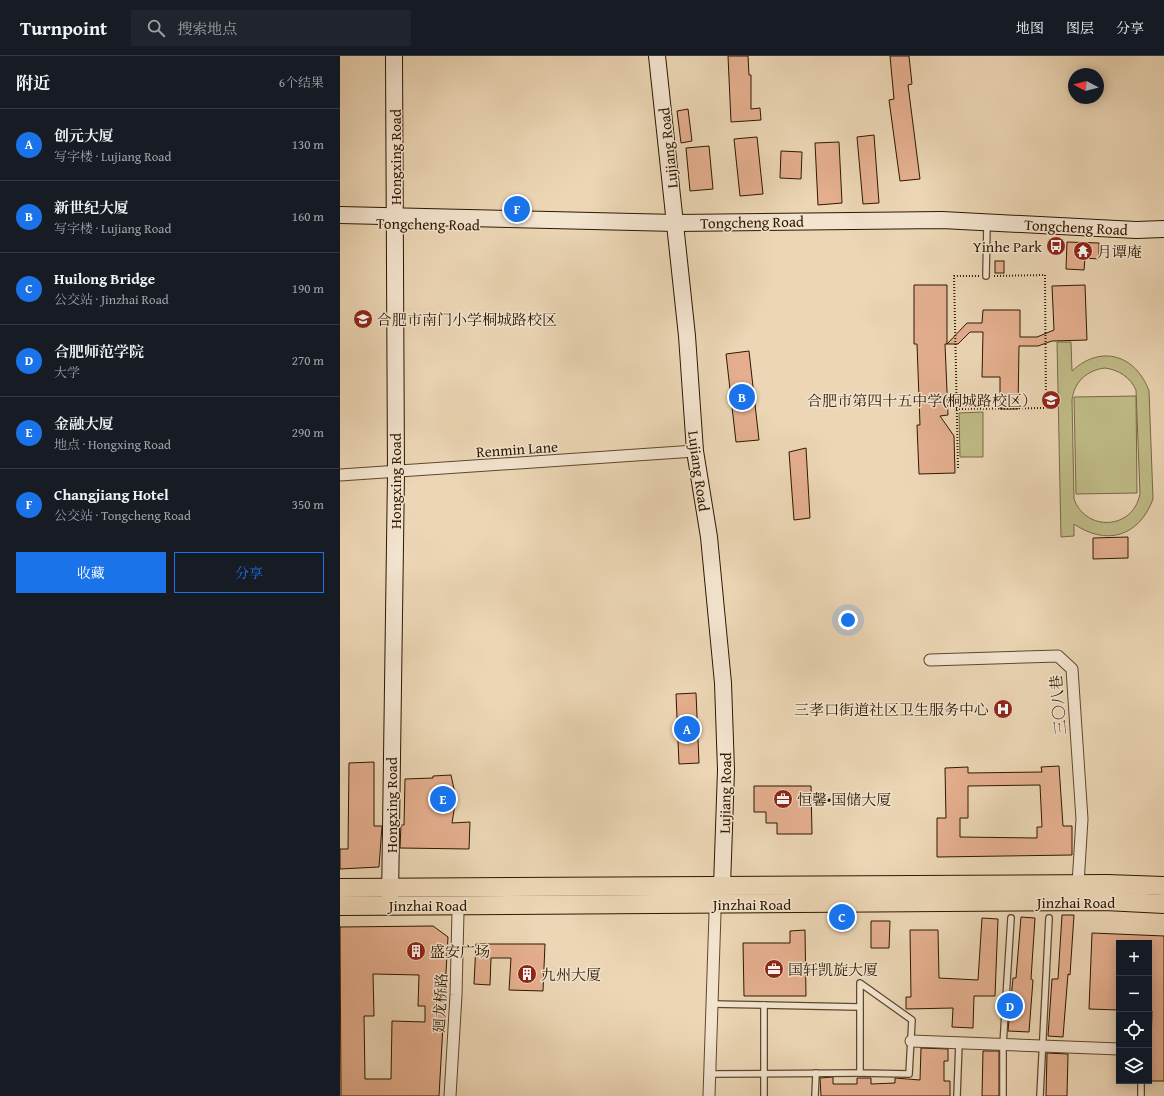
<!DOCTYPE html>
<html lang="zh">
<head>
<meta charset="utf-8">
<style>
	body { margin:0; font-family:"Gentium Book Plus","Noto Serif SC",serif; background:#20242c; color:#f1f3f6 }
	.controls { position:absolute; right:12px; bottom:12px; display:grid; overflow:hidden; border-radius:0px; box-shadow:0 2px 10px #0003 }
	.controls button { width:36px; height:36px; display:grid; place-items:center; padding:0; border:0; border-bottom:1px solid #363941; background:#171b24; color:#f1f3f6; font:20px sans-serif }
	.compass { position:absolute; left:728px; top:12px; width:36px; height:36px; border-radius:50%; background:#171b24; box-shadow:0 2px 10px #0003; rotate:277deg }
	.you { position:absolute; left:508px; top:564px; width:14px; height:14px; margin:-10px; border:3px solid #fff; border-radius:50%; background:#1a73e8; box-shadow:0 0 0 6px #1a73e833 }
	.badge { display:grid; place-items:center; width:26px; height:26px; border-radius:50%; background:#1a73e8; color:#fff; font-size:13px; font-weight:700 }
	.pin { position:absolute; translate:-50% -50%; border:2px solid #fff; box-shadow:0 1px 4px #0006 }
	.list { margin:0; padding:0; list-style:none }
	h2 { display:flex; justify-content:space-between; align-items:center; height:52px; margin:0; padding:0 16px; font-size:17px }
	h2 small { font-size:13px; font-weight:400; color:#9ea1a6 }
	.list li { display:grid; grid-template-columns:26px 1fr auto; gap:12px; align-items:center; box-sizing:border-box; height:72px; padding:0 16px; border-top:1px solid #363941 }
	.list b { display:block; font-size:15px; white-space:nowrap }
	.list p { margin:0; font-size:13px; white-space:nowrap; color:#9ea1a6 }
	.list em { font-size:13px; font-style:normal; color:#9ea1a6 }
	.actions { display:flex; gap:8px; padding:12px 16px }
	.actions a { flex:1; padding:9px 0; border:1px solid #1a73e8; border-radius:0px; text-align:center; font-size:14px; color:#1a73e8 }
	.actions .main { background:#1a73e8; color:#fff }
	.icon { flex:none; width:22px; height:22px; fill:none; stroke:currentColor; stroke-width:2; stroke-linecap:round; stroke-linejoin:round }
	.map { position:relative; flex:none; width:824px; height:1040px; overflow:hidden }
	header { display:flex; align-items:center; gap:24px; box-sizing:border-box; height:56px; padding:0 20px; background:#171b24; border-bottom:1px solid #363941 }
	header strong { font-size:19px }
	nav { display:flex; gap:22px; margin-inline-start:auto; font-size:14px }
	.search { width:280px; height:36px; background:#20242c; display:flex; align-items:center; gap:10px; box-sizing:border-box; padding:0 14px; border-radius:0px; color:#9ea1a6; font-size:15px }
	main { display:flex }
	aside { flex:1; background:#171b24 }
	.map>svg:first-child { display:block }
	.green { fill:#c0bc88; stroke:#766a44; fill-rule:evenodd }
	.building { fill:#e5af8f; stroke:#2d1800; fill-rule:evenodd }
	.lines { fill:none; stroke-linecap:round; stroke-linejoin:round }
	.lane-casing { stroke:#5d482d; stroke-width:8 }
	.street-casing { stroke:#5d482d; stroke-width:13 }
	.secondary-casing { stroke:#2d1800; stroke-width:18 }
	.primary-casing { stroke:#2d1800; stroke-width:20 }
	.path { stroke:#2d1800; stroke-width:2; stroke-dasharray:1 2; stroke-linecap:butt }
	.lane { stroke:#f3e4cf; stroke-width:5.5 }
	.street { stroke:#f3e4cf; stroke-width:11 }
	.secondary { stroke:#f3e4cf; stroke-width:16 }
	.primary { stroke:#ecd6b5; stroke-width:18 }
	.labels { text-anchor:middle; dominant-baseline:central; stroke-width:3; stroke-linejoin:round; paint-order:stroke }
	.street-label { font-size:15px; fill:#2d1800; stroke:#f3e4cf }
	.poi-label { font-size:15px; fill:#2d1800; stroke:#f3e4cf; text-anchor:start }
</style>
</head>
<body>
<header>
<strong>Turnpoint</strong>
<div class="search"><svg class="icon" aria-label="search" viewBox="0 0 24 24"><circle cx="10" cy="10" r="6"/><path d="M15 15l6 6"/></svg>搜索地点</div>
<nav><a>地图</a><a>图层</a><a>分享</a></nav>
</header>
<main>
<aside>
<h2>附近<small>6个结果</small></h2>
<ul class="list">
<li><span class="badge">A</span><div><b>创元大厦</b><p>写字楼 · Lujiang Road</p></div><em>130 m</em></li>
<li><span class="badge">B</span><div><b>新世纪大厦</b><p>写字楼 · Lujiang Road</p></div><em>160 m</em></li>
<li><span class="badge">C</span><div><b>Huilong Bridge</b><p>公交站 · Jinzhai Road</p></div><em>190 m</em></li>
<li><span class="badge">D</span><div><b>合肥师范学院</b><p>大学</p></div><em>270 m</em></li>
<li><span class="badge">E</span><div><b>金融大厦</b><p>地点 · Hongxing Road</p></div><em>290 m</em></li>
<li><span class="badge">F</span><div><b>Changjiang Hotel</b><p>公交站 · Tongcheng Road</p></div><em>350 m</em></li>
</ul>
<div class="actions"><a class="main">收藏</a><a>分享</a></div>
</aside>
<div class="map">
<svg width="824" height="1040" viewBox="0 0 824 1040">
	<rect width="100%" height="100%" fill="#ecd6b5"/>
	<filter id="stains"><feTurbulence type="fractalNoise" baseFrequency=".005" numOctaves="4"/><feColorMatrix values="0 0 0 0 .2 0 0 0 0 .09 0 0 0 0 .02 0 0 0 .5 -.17"/></filter>
	<radialGradient id="worn" r=".72"><stop offset=".6" stop-color="#630" stop-opacity="0"/><stop offset="1" stop-color="#630" stop-opacity=".3"/></radialGradient>
	<g class="green">
		<path d="M 717,286 L 731,286 L 732,315 C 761,288 796,299 809,335 L 813,443 C 799,481 766,490 734,468 L 734,480 L 721,481 ZM 765,312 C 779,314 790,321 796,334 L 800,438 C 793,474 746,476 734,443 L 732,344 C 734,326 747,314 765,312 Z"/>
		<polygon points="796,340 797,437 736,438 734,341"/>
		<polygon points="643,356 643,401 620,401 619,357"/>
	</g>
	<g class="building">
		<polygon points="388,0 408,0 409,19 411,19 411,53 420,52 421,64 391,66"/>
		<polygon points="550,0 569,0 572,28 568,29 580,123 560,125 549,44 554,43"/>
		<polygon points="348,53 352,85 341,87 337,55"/>
		<polygon points="534,79 539,147 523,148 517,81"/>
		<polygon points="417,81 423,138 400,140 394,83"/>
		<polygon points="499,86 502,147 478,149 475,87"/>
		<polygon points="369,90 373,133 350,135 346,92"/>
		<polygon points="441,95 462,96 461,123 440,122"/>
		<polygon points="727,186 759,187 759,203 745,202 744,214 726,213"/>
		<rect x="655" y="205" width="9" height="12"/>
		<polygon points="574,229 607,229 607,288 627,267 642,267 643,254 680,254 680,281 697,281 714,274 712,230 745,229 747,284 712,285 698,290 679,290 678,353 660,353 660,321 642,321 643,276 630,276 618,288 605,288 608,359 600,360 614,380 615,417 579,418 577,369 580,369 577,288 574,288"/>
		<polygon points="409,295 419,384 396,386 386,298"/>
		<polygon points="466,392 470,462 454,464 449,396"/>
		<polygon points="788,481 788,502 753,503 753,482"/>
		<polygon points="356,637 359,707 339,708 336,638"/>
		<polygon points="34,706 34,770 42,770 39,811 0,813 0,793 8,793 9,707"/>
		<path d="M 719,710 L 723,770 L 732,770 L 732,799 L 597,801 L 597,762 L 606,762 L 605,712 L 628,711 L 628,717 L 702,716 L 701,711 ZM 700,729 L 702,771 L 697,771 L 697,782 L 620,781 L 620,762 L 628,762 L 628,730 Z"/>
		<polygon points="111,719 116,742 112,767 130,766 129,793 60,792 61,769 64,769 65,723 93,722 93,720"/>
		<polygon points="414,730 471,730 472,778 437,778 437,767 426,767 426,756 414,756"/>
		<polygon points="722,859 734,859 730,919 728,918 723,981 708,980 712,923 718,923"/>
		<polygon points="681,861 695,862 691,923 693,924 689,976 668,975 673,922 676,922"/>
		<polygon points="642,862 658,863 655,940 634,940 633,972 612,971 613,952 566,953 566,941 571,941 570,874 598,874 599,922 638,924"/>
		<polygon points="531,865 550,865 549,892 531,892"/>
		<path d="M 93,870 L 108,881 L 99,1040 L 1,1040 L 0,871 ZM 33,918 L 79,919 L 78,950 L 85,950 L 85,966 L 52,965 L 51,1023 L 25,1023 L 24,960 L 34,960 Z"/>
		<polygon points="465,874 466,940 404,940 403,887 450,887 450,875"/>
		<polygon points="752,877 824,880 824,1025 810,1025 812,955 809,955 809,887 779,887 779,954 749,953"/>
		<polygon points="136,888 205,888 203,935 169,934 171,902 151,902 150,929 134,928"/>
		<polygon points="581,992 608,993 608,1005 604,1005 604,1025 610,1025 610,1040 481,1040 480,1022 493,1021 493,1028 517,1028 517,1022 531,1022 531,1028 555,1027 555,1022 580,1024"/>
		<polygon points="643,995 659,995 659,1040 642,1040"/>
		<polygon points="707,997 728,998 727,1040 706,1040"/>
	</g>
	<g class="lines">
		<defs>
			<g id="lane">
				<polyline points="646,220 647,168"/>
				<polygon points="520,927 572,964 569,1018 520,1017"/>
				<polyline points="372,948 519,951"/>
				<polyline points="370,1018 520,1017"/>
				<polyline points="424,1040 424,949"/>
				<polyline points="475,1040 476,1017"/>
				<polyline points="617,1040 619,987"/>
				<polyline points="663,1040 663,989 671,862"/>
				<polyline points="700,1040 709,862"/>
				<polyline points="801,1040 801,1025"/>
			</g>
			<g id="street">
				<polyline points="0,419 355,395"/>
				<polyline points="590,604 718,600 732,613 742,763 738,828"/>
				<polyline points="571,985 779,993"/>
				<polyline points="110,1040 116,939 118,856"/>
				<polyline points="369,1040 375,857"/>
			</g>
			<g id="secondary">
				<polyline points="317,0 347,280 355,395 369,481 383,627 386,714 382,830"/>
				<polyline points="0,159 336,167 602,164 796,174 824,173"/>
				<polyline points="50,844 56,417 54,0"/>
			</g>
			<g id="primary">
				<polyline points="0,832 767,828 824,830"/>
				<polyline points="0,850 765,845 824,848"/>
			</g>
		</defs>
		<use href="#lane" class="lane-casing"/>
		<use href="#street" class="street-casing"/>
		<use href="#secondary" class="secondary-casing"/>
		<use href="#primary" class="primary-casing"/>
		<g class="path">
			<polyline points="616,353 706,352 705,219 654,220"/>
			<polyline points="618,412 614,220 639,220"/>
		</g>
		<use href="#lane" class="lane"/>
		<use href="#street" class="street"/>
		<use href="#secondary" class="secondary"/>
		<use href="#primary" class="primary"/>
	</g>
	<defs>
		<symbol id="bus-disc" viewBox="-11 -11 22 22"><circle r="9.5" fill="#8f2418" stroke="#f3e4cf"/><path d="M-5-6H5V4H4V6H2V4H-2V6H-4V4H-5ZM-3.5-4V0h7V-4ZM-3.5 1.2v1.5H-2V1.2ZM2 1.2v1.5H3.5V1.2Z" fill="#fff"/></symbol>
		<symbol id="temple-disc" viewBox="-11 -11 22 22"><circle r="9.5" fill="#8f2418" stroke="#f3e4cf"/><path d="M0-6L5-2H3V0L6.5 2.5H4V6H1.5V3h-3V6H-4V2.5H-6.5L-3 0V-2H-5Z" fill="#fff"/></symbol>
		<symbol id="school-disc" viewBox="-11 -11 22 22"><circle r="9.5" fill="#8f2418" stroke="#f3e4cf"/><path d="M0-5L7-2L0 1L-7-2ZM-4 1L0 2.5L4 1V4Q0 6-4 4Z" fill="#fff"/></symbol>
		<symbol id="hospital-disc" viewBox="-11 -11 22 22"><circle r="9.5" fill="#8f2418" stroke="#f3e4cf"/><path d="M-5-5h3v3.5h4V-5h3V5h-3V1.5h-4V5h-3Z" fill="#fff"/></symbol>
		<symbol id="office-disc" viewBox="-11 -11 22 22"><circle r="9.5" fill="#8f2418" stroke="#f3e4cf"/><path d="M-6-3h4V-5.5h4V-3h4V5H-6ZM-1-4.5V-3h2v-1.5ZM-6 0V1H6V0Z" fill="#fff"/></symbol>
		<symbol id="building-disc" viewBox="-11 -11 22 22"><circle r="9.5" fill="#8f2418" stroke="#f3e4cf"/><path d="M-4-6H4V6H1V3H-1V6H-4ZM-2.5-4.3h1.7v1.8h-1.7ZM.8-4.3h1.7v1.8H.8ZM-2.5-1h1.7V.8h-1.7ZM.8-1h1.7V.8H.8Z" fill="#fff"/></symbol>
	</defs>
	<g fill-rule="evenodd">
		<use href="#bus-disc" x="705" y="179" width="22" height="22"/>
		<use href="#temple-disc" x="732" y="184" width="22" height="22"/>
		<use href="#school-disc" x="12" y="252" width="22" height="22"/>
		<use href="#school-disc" x="700" y="333" width="22" height="22"/>
		<use href="#hospital-disc" x="652" y="642" width="22" height="22"/>
		<use href="#office-disc" x="432" y="732" width="22" height="22"/>
		<use href="#building-disc" x="65" y="884" width="22" height="22"/>
		<use href="#office-disc" x="423" y="902" width="22" height="22"/>
		<use href="#building-disc" x="176" y="907" width="22" height="22"/>
	</g>
	<g class="labels">
		<g class="street-label">
			<text transform="translate(328 92) rotate(-96)">Lujiang Road</text>
			<text transform="translate(55 101) rotate(-90)">Hongxing Road</text>
			<text transform="translate(412 166) rotate(-1)">Tongcheng Road</text>
			<text transform="translate(88 168) rotate(1)">Tongcheng Road</text>
			<text transform="translate(736 171) rotate(3)">Tongcheng Road</text>
			<text transform="translate(177 393) rotate(-4)">Renmin Lane</text>
			<text transform="translate(359 415) rotate(82)">Lujiang Road</text>
			<text transform="translate(55 425) rotate(-90)">Hongxing Road</text>
			<text transform="translate(718 649) rotate(-95)">三〇八巷</text>
			<text transform="translate(385 737) rotate(-89)">Lujiang Road</text>
			<text transform="translate(51 749) rotate(-90)">Hongxing Road</text>
			<text x="736" y="846">Jinzhai Road</text>
			<text x="412" y="848">Jinzhai Road</text>
			<text x="88" y="849">Jinzhai Road</text>
			<text transform="translate(100 947) rotate(-87)">廻龙桥路</text>
		</g>
		<g class="poi-label">
			<text x="702" y="190" text-anchor="end">Yinhe Park</text>
			<text x="757" y="195">月谭庵</text>
			<text x="37" y="263">合肥市南门小学桐城路校区</text>
			<text x="697" y="344" text-anchor="end">合肥市第四十五中学(桐城路校区）</text>
			<text x="649" y="653" text-anchor="end">三孝口街道社区卫生服务中心</text>
			<text x="457" y="743">恒馨•国储大厦</text>
			<text x="90" y="895">盛安广场</text>
			<text x="448" y="913">国轩凯旋大厦</text>
			<text x="201" y="918">九州大厦</text>
		</g>
	</g>
	<rect width="100%" height="100%" filter="url(#stains)"/>
	<rect width="100%" height="100%" fill="url(#worn)"/>
</svg>
<div class="controls">
<button>+</button>
<button>−</button>
<button><svg class="icon" aria-label="locate" viewBox="0 0 24 24"><circle cx="12" cy="12" r="6"/><path d="M12 2v4M12 18v4M2 12h4M18 12h4"/></svg></button>
<button><svg class="icon" aria-label="layers" viewBox="0 0 24 24"><path d="M12 4l9 5-9 5-9-5zM3 14l9 5 9-5"/></svg></button>
</div>
<svg class="compass" viewBox="-18 -18 36 36"><path d="M0-13l5 13h-10z" fill="#e53935"/><path d="M0 13l5-13h-10z" fill="#9ea1a6"/></svg>
<div class="you"></div>
<div class="pin badge" style="left:347px;top:673px">A</div>
<div class="pin badge" style="left:402px;top:341px">B</div>
<div class="pin badge" style="left:502px;top:861px">C</div>
<div class="pin badge" style="left:670px;top:950px">D</div>
<div class="pin badge" style="left:103px;top:743px">E</div>
<div class="pin badge" style="left:177px;top:153px">F</div>
</div>
</main>
</body>
</html>
